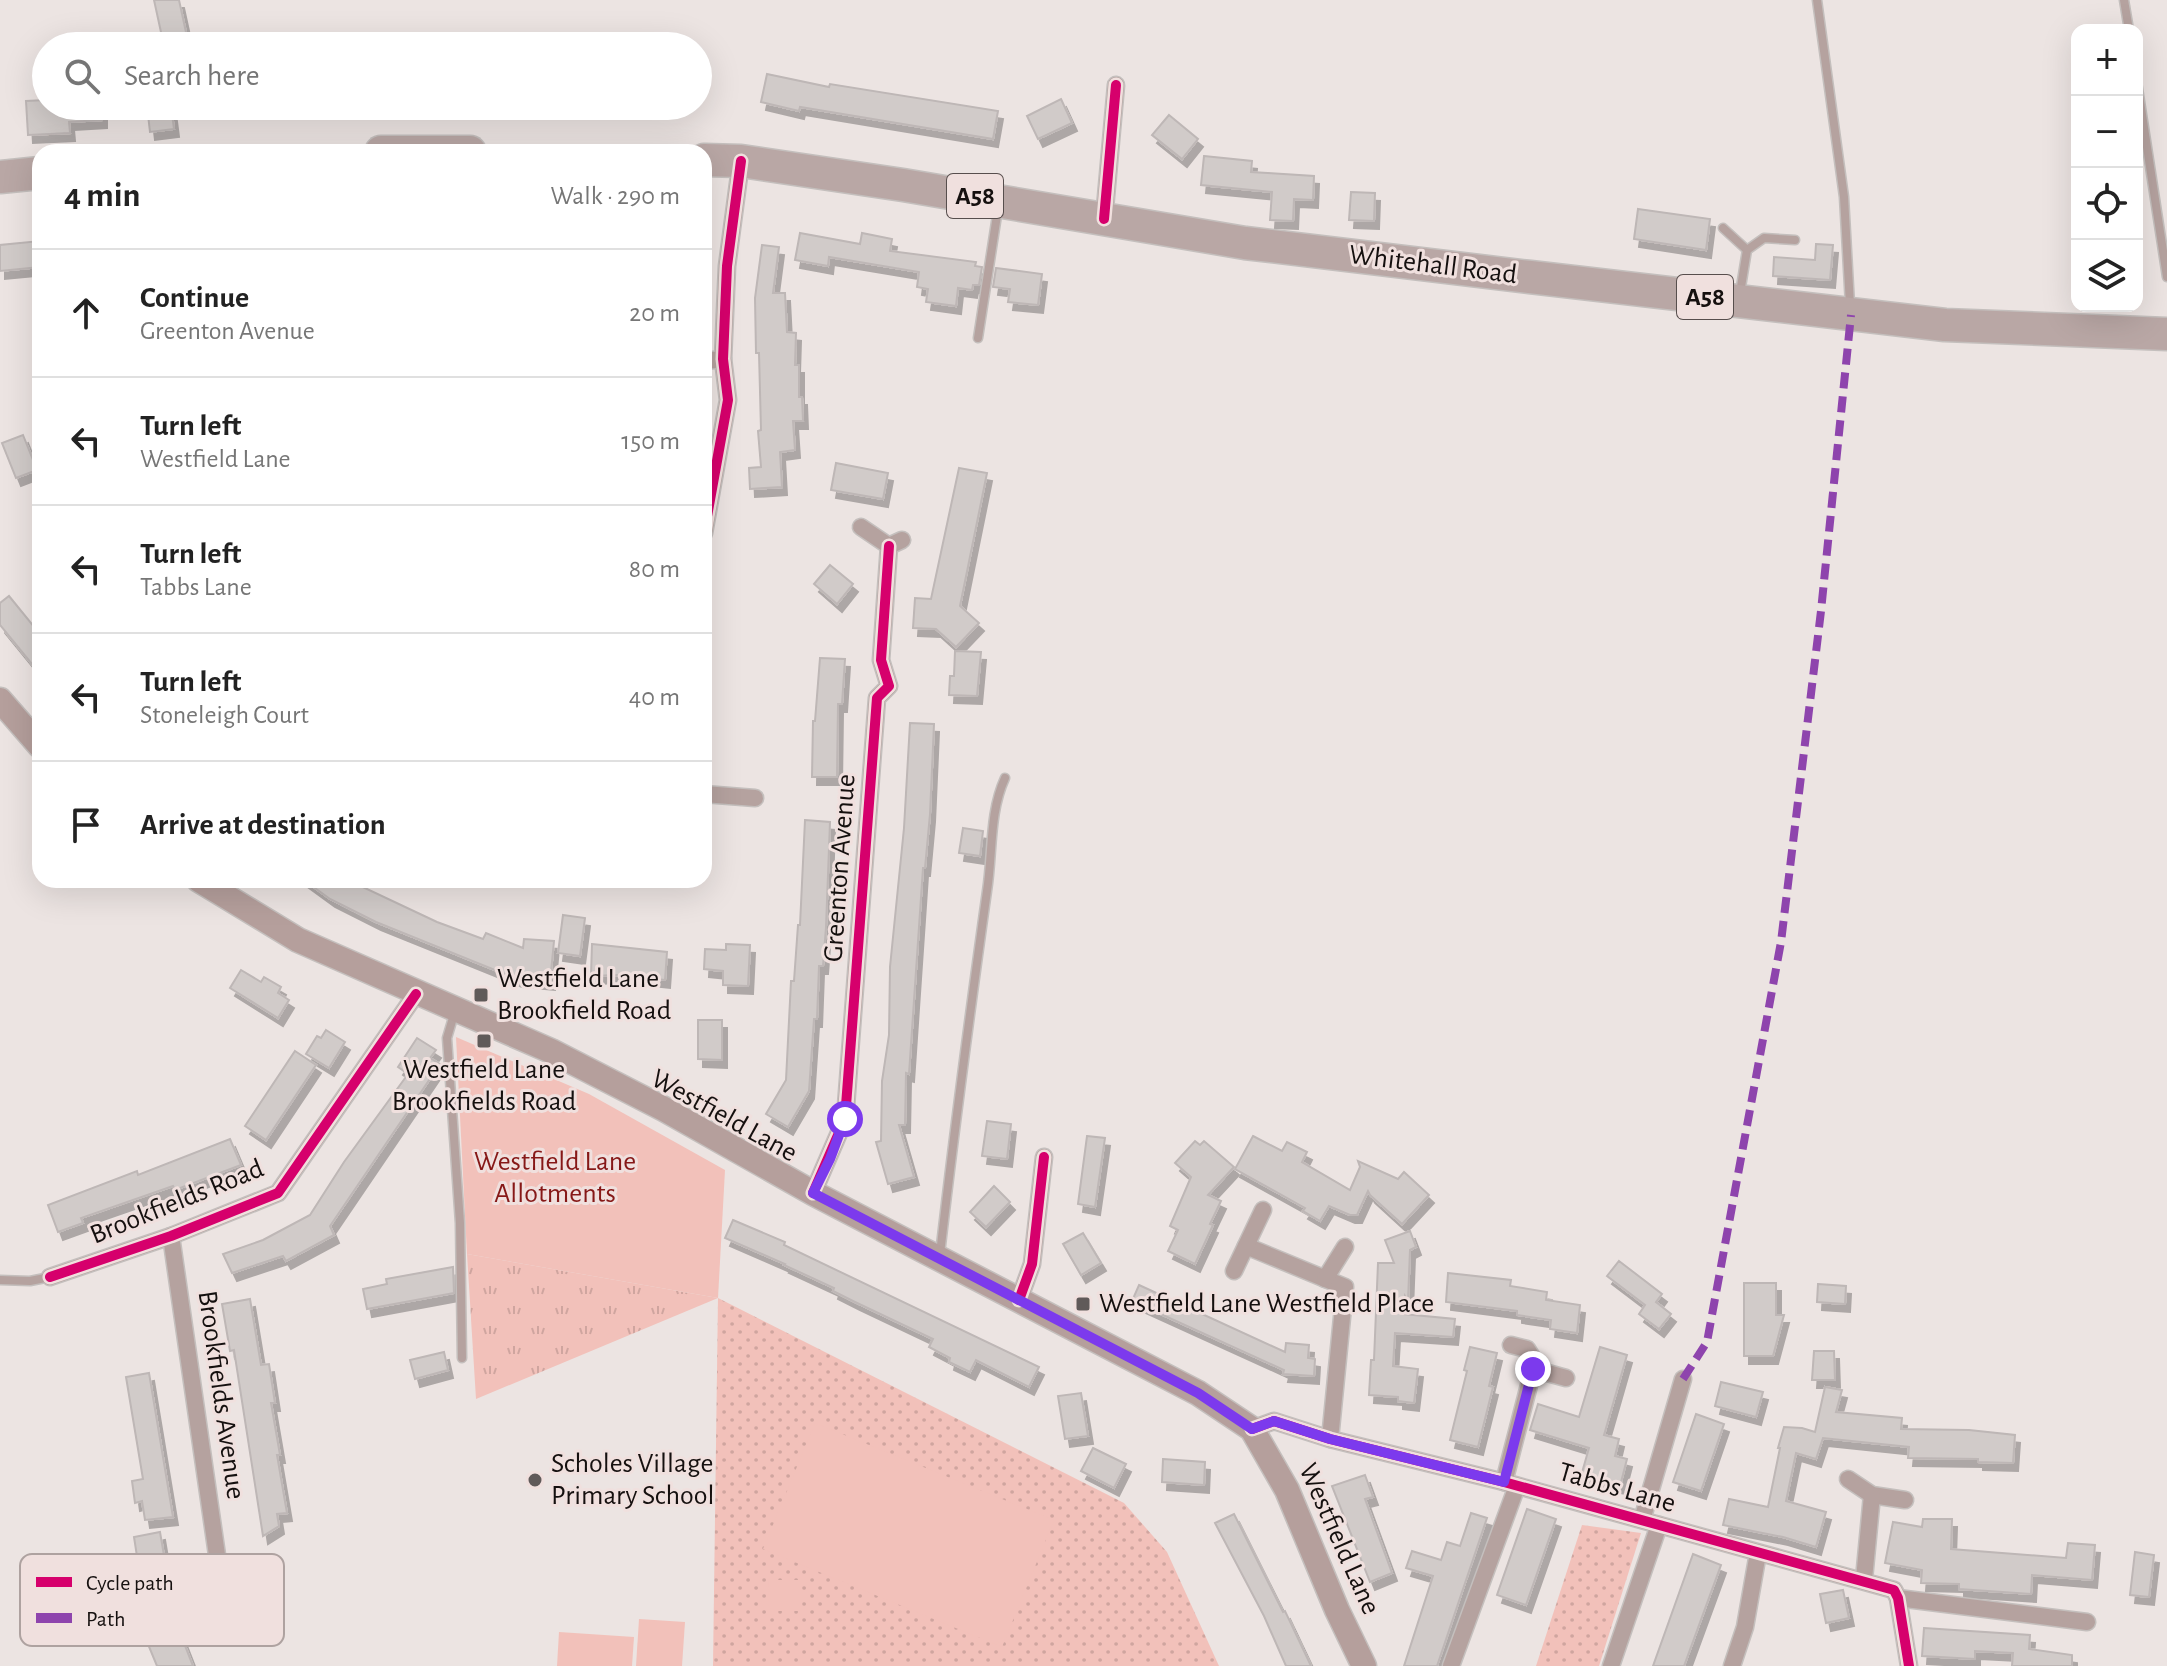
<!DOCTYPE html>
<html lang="en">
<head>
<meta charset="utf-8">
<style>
	body { margin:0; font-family:"Alegreya Sans",sans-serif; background:#f2f2f2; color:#222 }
	.controls { position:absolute; right:24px; top:24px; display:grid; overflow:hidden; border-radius:16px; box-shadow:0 8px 32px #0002 }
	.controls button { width:72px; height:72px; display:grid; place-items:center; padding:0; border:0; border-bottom:2px solid #e0e0e0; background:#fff; color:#222; font:40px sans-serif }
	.stop { position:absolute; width:24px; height:24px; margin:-18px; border:6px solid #7c3aed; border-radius:50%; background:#fff }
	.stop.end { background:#7c3aed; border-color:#fff; box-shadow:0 2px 8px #0008 }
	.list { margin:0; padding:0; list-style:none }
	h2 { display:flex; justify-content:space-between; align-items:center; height:104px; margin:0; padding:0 32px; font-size:34px }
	h2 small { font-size:26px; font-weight:400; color:#767676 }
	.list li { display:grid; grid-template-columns:52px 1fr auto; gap:24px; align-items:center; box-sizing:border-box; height:128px; padding:0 32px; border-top:2px solid #e0e0e0 }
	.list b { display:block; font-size:30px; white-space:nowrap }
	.list p { margin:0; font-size:26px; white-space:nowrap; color:#767676 }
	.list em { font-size:26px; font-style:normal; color:#767676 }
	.icon { flex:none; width:44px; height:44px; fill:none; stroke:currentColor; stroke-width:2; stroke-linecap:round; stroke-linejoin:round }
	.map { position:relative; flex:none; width:2167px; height:1666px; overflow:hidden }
	.search { position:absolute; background:#fff; box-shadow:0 8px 32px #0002; left:32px; top:32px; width:680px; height:88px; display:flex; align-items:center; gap:20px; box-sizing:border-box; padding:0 28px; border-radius:44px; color:#767676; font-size:30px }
	.panel { position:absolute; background:#fff; box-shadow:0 8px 32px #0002; left:32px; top:144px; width:680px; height:744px; border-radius:24px }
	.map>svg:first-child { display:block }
	.grass { fill:url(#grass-tufts) }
	.park { fill:url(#park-dots) }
	.garden { fill:#f2c1ba }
	.building { fill:#d1cbc9; stroke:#beb7b6; stroke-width:2; filter:url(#shadow) }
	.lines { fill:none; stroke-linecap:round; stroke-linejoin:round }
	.lane-casing { stroke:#c4bfbd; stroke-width:11 }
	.street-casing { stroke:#c4bfbd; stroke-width:19 }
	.secondary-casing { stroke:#c4bfbd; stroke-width:27 }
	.highway-casing { stroke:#c4bfbd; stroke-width:35 }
	.lane { stroke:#b5a29f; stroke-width:8 }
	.street { stroke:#b5a29f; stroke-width:16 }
	.secondary { stroke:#b59f9c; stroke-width:24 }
	.highway { stroke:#b9a7a5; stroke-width:32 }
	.quiet { stroke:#8e44ad; stroke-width:8; stroke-dasharray:16 8; stroke-linecap:butt }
	.cycleway-casing { stroke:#f0e0de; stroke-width:15 }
	.cycleway { stroke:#d6006c; stroke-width:10 }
	.route { stroke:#7c3aed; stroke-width:10 }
	.poi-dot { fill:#605a59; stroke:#f0e0de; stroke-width:3 }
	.labels { text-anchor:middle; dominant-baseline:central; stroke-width:6; stroke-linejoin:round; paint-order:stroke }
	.shield { fill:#f0e0de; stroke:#574e4d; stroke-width:2 }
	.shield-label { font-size:26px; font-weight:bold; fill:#15100f }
	.street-label { font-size:28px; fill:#15100f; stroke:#f0e0de }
	.poi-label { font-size:28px; fill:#15100f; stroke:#f0e0de; text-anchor:start }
	.park-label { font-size:28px; fill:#861817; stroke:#f0e0de }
	.key { fill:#f0e0de; stroke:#aea2a0; stroke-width:2 }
	.key-label { font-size:22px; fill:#15100f }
</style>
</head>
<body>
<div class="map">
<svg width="2167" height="1666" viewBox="0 0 2167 1666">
	<defs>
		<pattern id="grass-tufts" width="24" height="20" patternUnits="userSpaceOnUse" patternTransform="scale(2)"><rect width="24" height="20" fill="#f2c1ba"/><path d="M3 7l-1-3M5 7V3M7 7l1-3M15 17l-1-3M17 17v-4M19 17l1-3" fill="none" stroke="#cfa59f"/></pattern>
		<pattern id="park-dots" width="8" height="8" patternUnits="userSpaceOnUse" patternTransform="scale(2)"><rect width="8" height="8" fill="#f2c1ba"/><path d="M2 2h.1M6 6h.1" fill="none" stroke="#cfa59f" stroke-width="1.8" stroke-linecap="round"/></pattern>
		<filter id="shadow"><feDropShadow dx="5" dy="8" stdDeviation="0" flood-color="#0004"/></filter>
	</defs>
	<rect width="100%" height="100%" fill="#ece4e2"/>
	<polygon class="grass" points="467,1254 718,1298 476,1399"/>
	<g class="park">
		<polygon points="718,1298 1124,1503 1167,1552 1219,1666 713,1666"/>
		<polygon points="1582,1525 1641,1533 1599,1666 1536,1666"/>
	</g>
	<g class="garden">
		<polygon points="456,1037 589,1094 725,1170 718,1298 467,1254"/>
		<polygon points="815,1423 1054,1520 1002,1647 763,1549"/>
		<polygon points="769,1580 799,1580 799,1611 768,1611"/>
		<polygon points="639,1619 685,1622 682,1666 636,1666"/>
		<polygon points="559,1632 634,1637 632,1666 557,1666"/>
	</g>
	<g class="building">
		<polygon points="154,0 179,0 189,46 164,46"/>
		<polygon points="767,74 829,87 830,84 998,111 993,139 800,107 799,111 761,102"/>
		<polygon points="1061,99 1072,123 1038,139 1027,116"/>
		<polygon points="46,100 46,106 102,106 102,120 69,122 70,133 28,135 26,101"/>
		<polygon points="147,106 171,106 174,129 150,132"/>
		<polygon points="1169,115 1198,139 1182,159 1152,135"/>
		<polygon points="1204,156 1252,161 1251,172 1314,176 1313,200 1294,199 1293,221 1270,220 1272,192 1201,185"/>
		<polygon points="1351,192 1375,193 1374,221 1349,220"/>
		<polygon points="1638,209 1710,219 1706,250 1634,239"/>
		<polygon points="800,233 860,244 862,233 892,239 890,251 976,262 975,266 982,267 979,285 973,285 972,290 958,288 956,306 926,302 928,289 917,287 919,272 829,257 828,266 795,260"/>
		<polygon points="40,241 40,267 0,271 0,245"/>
		<polygon points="1816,244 1833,245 1830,280 1773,276 1774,257 1815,260"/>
		<polygon points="762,245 779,247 773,293 785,293 787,332 796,333 795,365 799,365 799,397 802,397 803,421 793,421 795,450 780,452 782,487 750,489 749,468 761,467 758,431 761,430 759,353 756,353 755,298"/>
		<polygon points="996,268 1042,274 1038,305 1008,302 1010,289 993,287"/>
		<polygon points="23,435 37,470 16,478 2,443"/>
		<polygon points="836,463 888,473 883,499 831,490"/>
		<polygon points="959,468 987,473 960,606 979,623 956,647 936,629 913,628 915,598 931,599"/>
		<polygon points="830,565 853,584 837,604 814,584"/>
		<polygon points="9,596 40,634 40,674 0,625 0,603"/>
		<polygon points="955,651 981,652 977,696 949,695 950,676 954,676"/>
		<polygon points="820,658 845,659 842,704 838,704 837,777 812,777 813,721 815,721"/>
		<polygon points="910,723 934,724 930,814 925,868 923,868 909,1074 906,1073 905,1125 899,1125 914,1177 888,1184 876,1142 881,1141 882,1081 889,1035 890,967 904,828"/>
		<polygon points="805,820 830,822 826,927 823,966 819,966 817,1019 814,1019 809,1091 788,1127 766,1114 786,1080 791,981 794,981 798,925 800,925"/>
		<polygon points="963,828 983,831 980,856 959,853"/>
		<polygon points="304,880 348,880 437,922 483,939 486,933 523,948 524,939 554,941 550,982 517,979 376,922 330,899"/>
		<polygon points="563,915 585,918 580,956 558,953"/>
		<polygon points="592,944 667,952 665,980 618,975 591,976"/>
		<polygon points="726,944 750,945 748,986 723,985 723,971 704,969 705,949 726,950"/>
		<polygon points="241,970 261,982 264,977 281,987 278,993 289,1000 278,1018 230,988"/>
		<polygon points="698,1020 722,1020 722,1060 698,1059"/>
		<polygon points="326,1030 345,1042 329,1068 306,1054 317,1036 321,1038"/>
		<polygon points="417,1038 436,1050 430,1058 440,1064 330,1226 334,1235 286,1261 283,1256 232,1273 223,1254 263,1240 310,1215 344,1162 408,1074 398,1067"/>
		<polygon points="295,1051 316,1065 266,1140 245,1126"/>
		<polygon points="987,1121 1011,1124 1007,1159 982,1156"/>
		<polygon points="1087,1136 1105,1138 1095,1207 1078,1204"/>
		<polygon points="1253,1136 1282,1151 1287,1142 1307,1152 1302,1162 1350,1190 1360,1167 1358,1161 1398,1179 1404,1172 1429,1195 1402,1224 1370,1195 1368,1191 1357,1215 1350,1215 1329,1206 1320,1221 1303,1211 1305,1208 1235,1169"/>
		<polygon points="230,1139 241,1165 175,1190 173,1186 81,1218 83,1223 58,1232 48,1205 137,1171 138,1175"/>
		<polygon points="1195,1141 1200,1145 1204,1141 1234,1167 1208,1195 1221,1201 1210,1224 1213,1225 1195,1264 1168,1251 1178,1230 1170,1226 1191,1177 1175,1163"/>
		<polygon points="994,1186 1010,1202 986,1227 970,1212"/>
		<polygon points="733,1220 785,1242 784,1245 1039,1367 1029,1387 976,1360 970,1372 949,1362 950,1358 929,1347 933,1339 855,1302 833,1291 834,1288 784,1265 785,1264 725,1238"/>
		<polygon points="1410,1231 1416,1247 1410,1250 1408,1301 1405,1296 1404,1314 1455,1319 1453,1337 1395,1333 1393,1366 1418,1369 1414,1403 1398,1401 1398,1397 1369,1395 1371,1360 1374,1360 1378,1263 1394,1263 1385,1240"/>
		<polygon points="1083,1233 1101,1263 1081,1275 1063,1244"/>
		<polygon points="1619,1261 1662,1294 1656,1302 1671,1314 1659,1329 1639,1314 1645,1305 1607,1276"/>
		<polygon points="453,1267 454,1293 367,1309 363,1289 387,1284 386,1279"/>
		<polygon points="1448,1273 1511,1280 1510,1286 1547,1292 1546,1300 1580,1305 1577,1333 1550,1329 1551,1320 1517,1315 1517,1311 1446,1302"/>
		<polygon points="1744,1283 1776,1283 1776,1315 1784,1315 1773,1356 1744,1356"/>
		<polygon points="1818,1284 1846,1286 1845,1304 1817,1302"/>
		<polygon points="1139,1285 1285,1352 1286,1343 1309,1345 1308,1358 1315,1359 1314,1376 1283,1374 1284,1370 1132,1301"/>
		<polygon points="250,1299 261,1365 269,1364 275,1403 271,1403 280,1455 277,1455 287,1513 277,1514 279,1526 263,1536 234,1350 230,1351 222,1304"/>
		<polygon points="1470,1347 1497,1353 1489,1386 1493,1387 1478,1447 1450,1440 1467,1371 1464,1370"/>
		<polygon points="1600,1347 1627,1355 1604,1435 1619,1439 1615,1456 1627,1459 1620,1486 1581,1476 1589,1448 1530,1430 1538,1404 1579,1417"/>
		<polygon points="1814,1351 1834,1351 1835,1380 1812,1380"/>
		<polygon points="444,1352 448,1370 415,1379 410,1360"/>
		<polygon points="149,1373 173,1517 145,1520 142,1501 135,1503 132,1481 143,1479 126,1377"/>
		<polygon points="1721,1382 1763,1392 1756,1417 1715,1406"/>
		<polygon points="1825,1387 1842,1390 1836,1412 1902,1418 1901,1429 1969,1430 2015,1435 2013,1463 1978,1462 1978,1459 1908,1458 1909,1447 1823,1438 1816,1459 1796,1453 1786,1501 1826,1512 1816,1547 1783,1537 1723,1525 1729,1499 1768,1507 1780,1448 1778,1448 1784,1427 1802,1428 1815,1432"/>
		<polygon points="1081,1393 1088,1436 1065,1439 1058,1396"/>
		<polygon points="1696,1414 1724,1424 1701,1491 1673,1482"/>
		<polygon points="1093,1448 1126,1464 1114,1488 1081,1471"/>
		<polygon points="1163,1459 1205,1462 1204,1485 1162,1482"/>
		<polygon points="1365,1475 1373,1497 1365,1499 1392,1573 1370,1582 1332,1486"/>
		<polygon points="1527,1509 1556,1519 1526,1605 1497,1595"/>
		<polygon points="1471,1513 1487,1518 1437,1666 1404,1666 1433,1576 1406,1568 1412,1551 1441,1560 1447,1542 1460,1546"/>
		<polygon points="1234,1514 1283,1612 1285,1611 1311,1666 1286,1666 1264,1616 1215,1523"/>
		<polygon points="1923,1519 1952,1519 1951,1549 2066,1558 2068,1543 2095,1545 2092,1580 2032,1575 2031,1594 1959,1589 1959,1584 1921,1583 1922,1570 1885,1563 1893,1522 1922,1527"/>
		<polygon points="160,1532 167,1573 157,1574 193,1666 157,1666 143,1632 132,1636 124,1616 140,1610 136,1598 143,1595 134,1537"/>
		<polygon points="2135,1552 2154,1555 2149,1597 2130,1595"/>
		<polygon points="1693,1554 1721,1565 1684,1666 1653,1666"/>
		<polygon points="1843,1590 1849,1618 1826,1623 1820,1594"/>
		<polygon points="1924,1628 2030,1635 2029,1649 2072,1655 2072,1666 2012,1666 2013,1653 1975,1651 1975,1659 1922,1656"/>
	</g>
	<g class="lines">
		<defs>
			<g id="lane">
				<polyline points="1817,0 1844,197 1850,305"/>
				<polyline points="2124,0 2129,30"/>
				<polyline points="2137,82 2167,277"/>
				<polyline points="1723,228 1747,250"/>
				<polyline points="1740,293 1747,250 1764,238 1795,240"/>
				<polyline points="978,338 998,209"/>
				<polyline points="455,1011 447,1038 460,1223 462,1358"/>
				<path d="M 940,1254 C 954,1133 970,1012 987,891 C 993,853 989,813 1005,778"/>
				<polyline points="0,1280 30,1281 50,1277"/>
			</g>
			<g id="street">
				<polyline points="1104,219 1116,85"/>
				<polyline points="704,361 723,359"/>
				<polyline points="861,527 889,546 902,540"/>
				<polyline points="704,533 728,400 723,359 727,266 741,161"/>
				<polyline points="704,794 755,798"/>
				<polyline points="813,1193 845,1119 877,698 889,686 881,660 889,546"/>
				<polyline points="171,1236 218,1562"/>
				<polyline points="1246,1246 1345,1287 1330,1439"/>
				<polyline points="1234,1271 1263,1210"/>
				<polyline points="50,1277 171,1236 278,1193 416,994"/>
				<polyline points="1325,1279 1345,1247"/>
				<polyline points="1019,1300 1032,1264 1044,1157"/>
				<polyline points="1533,1369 1566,1378"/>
				<polyline points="1252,1429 1274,1421 1330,1439 1504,1482 1894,1590 1898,1598 1909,1666"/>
				<polyline points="1848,1479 1872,1495 1905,1500"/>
				<polyline points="1504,1482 1535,1362 1527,1349 1511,1345"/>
				<polyline points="1642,1520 1683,1379"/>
				<polyline points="1864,1579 1872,1495"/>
				<polyline points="1898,1598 2087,1622"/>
				<polyline points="1451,1666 1517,1486"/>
				<polyline points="1611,1666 1659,1525"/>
				<polyline points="1732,1666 1745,1627 1758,1553"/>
			</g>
			<g id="secondary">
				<polyline points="0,700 40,746"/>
				<polyline points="199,880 298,940 551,1051 664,1109 813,1193 1198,1393 1252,1429 1287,1490 1337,1610 1364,1666"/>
			</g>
			<g id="highway">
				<polyline points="381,152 470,152"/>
				<polyline points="704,160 741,161 903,185 1245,243 1530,277 1945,325 2167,334"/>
				<polyline points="0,177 40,173"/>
			</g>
		</defs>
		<use href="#lane" class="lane-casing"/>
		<use href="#street" class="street-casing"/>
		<use href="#secondary" class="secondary-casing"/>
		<use href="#highway" class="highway-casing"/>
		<use href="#lane" class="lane"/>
		<use href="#street" class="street"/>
		<use href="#secondary" class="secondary"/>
		<use href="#highway" class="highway"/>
		<polyline class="quiet" points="1683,1379 1707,1342 1781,942 1821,611 1851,315"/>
		<defs>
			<g id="cycleway">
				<polyline points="1104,219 1116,85"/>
				<polyline points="704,533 728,400 723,359 727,266 741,161"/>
				<polyline points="813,1193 845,1119 877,698 889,686 881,660 889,546"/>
				<polyline points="50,1277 171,1236 278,1193 416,994"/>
				<polyline points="1019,1300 1032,1264 1044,1157"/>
				<polyline points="1252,1429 1274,1421 1330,1439 1504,1482 1894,1590 1898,1598 1909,1666"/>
			</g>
		</defs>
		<use href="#cycleway" class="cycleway-casing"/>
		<use href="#cycleway" class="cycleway"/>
	</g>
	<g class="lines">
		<polyline class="route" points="845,1119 830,1159 813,1193 1198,1393 1252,1429 1274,1421 1330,1439 1504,1482 1533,1369"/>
	</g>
	<g class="poi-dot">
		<rect x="473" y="987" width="16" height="16" rx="4"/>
		<rect x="476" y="1033" width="16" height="16" rx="4"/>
		<rect x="1075" y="1296" width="16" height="16" rx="4"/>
		<circle cx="535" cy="1480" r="8"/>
	</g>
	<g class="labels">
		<g class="shield">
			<rect x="947" y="174" width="56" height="44" rx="6"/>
			<rect x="1677" y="275" width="56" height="44" rx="6"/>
		</g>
		<g class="shield-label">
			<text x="975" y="196">A58</text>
			<text x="1705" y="297">A58</text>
		</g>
		<g class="street-label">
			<text transform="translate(1433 265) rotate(7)">Whitehall Road</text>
			<text transform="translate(840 868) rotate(-86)">Greenton Avenue</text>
			<text transform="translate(724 1116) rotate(29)">Westfield Lane</text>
			<text transform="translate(177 1202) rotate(-22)">Brookfields Road</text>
			<text transform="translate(221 1395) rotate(82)">Brookfields Avenue</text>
			<text transform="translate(1617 1488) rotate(16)">Tabbs Lane</text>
			<text transform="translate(1339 1539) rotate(66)">Westfield Lane</text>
		</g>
		<g class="poi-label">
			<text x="497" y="979">Westfield Lane<tspan x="497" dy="32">Brookfield Road</tspan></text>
			<text x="484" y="1070" text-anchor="middle">Westfield Lane<tspan x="484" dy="32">Brookfields Road</tspan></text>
			<text x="1099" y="1304">Westfield Lane Westfield Place</text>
			<text x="551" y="1464">Scholes Village<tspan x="551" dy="32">Primary School</tspan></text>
		</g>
		<g class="park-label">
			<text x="555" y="1162">Westfield Lane<tspan x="555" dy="32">Allotments</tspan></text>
		</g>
	</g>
	<rect x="20" y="1554" width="264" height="92" rx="12" class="key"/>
	<rect x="36" y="1577" width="36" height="10" fill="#d6006c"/>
	<rect x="36" y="1613" width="36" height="10" fill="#8e44ad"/>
	<g class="key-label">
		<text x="86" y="1590">Cycle path</text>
		<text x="86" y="1626">Path</text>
	</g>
</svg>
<div class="controls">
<button>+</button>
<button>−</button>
<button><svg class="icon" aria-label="locate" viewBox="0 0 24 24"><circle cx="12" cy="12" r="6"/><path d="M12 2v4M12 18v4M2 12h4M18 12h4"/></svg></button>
<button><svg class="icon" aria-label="layers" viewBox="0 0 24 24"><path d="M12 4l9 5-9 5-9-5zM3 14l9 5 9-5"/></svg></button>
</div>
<div class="stop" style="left:845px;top:1119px"></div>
<div class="stop end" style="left:1533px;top:1369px"></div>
<div class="search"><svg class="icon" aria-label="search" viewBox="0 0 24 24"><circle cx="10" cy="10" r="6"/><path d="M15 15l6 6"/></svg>Search here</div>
<section class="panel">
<h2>4 min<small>Walk · 290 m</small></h2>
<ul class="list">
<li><svg class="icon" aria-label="ahead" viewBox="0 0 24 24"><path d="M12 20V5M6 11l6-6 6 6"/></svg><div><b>Continue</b><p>Greenton Avenue</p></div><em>20 m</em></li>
<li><svg class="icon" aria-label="left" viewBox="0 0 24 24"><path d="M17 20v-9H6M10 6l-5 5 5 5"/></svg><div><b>Turn left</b><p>Westfield Lane</p></div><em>150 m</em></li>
<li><svg class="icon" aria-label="left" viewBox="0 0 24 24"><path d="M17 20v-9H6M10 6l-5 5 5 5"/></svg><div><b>Turn left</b><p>Tabbs Lane</p></div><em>80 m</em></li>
<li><svg class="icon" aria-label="left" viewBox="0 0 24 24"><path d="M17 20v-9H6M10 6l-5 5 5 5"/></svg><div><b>Turn left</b><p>Stoneleigh Court</p></div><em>40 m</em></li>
<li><svg class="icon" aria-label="arrive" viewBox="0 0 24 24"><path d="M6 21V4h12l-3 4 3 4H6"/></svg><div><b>Arrive at destination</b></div></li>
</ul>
</section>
</div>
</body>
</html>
